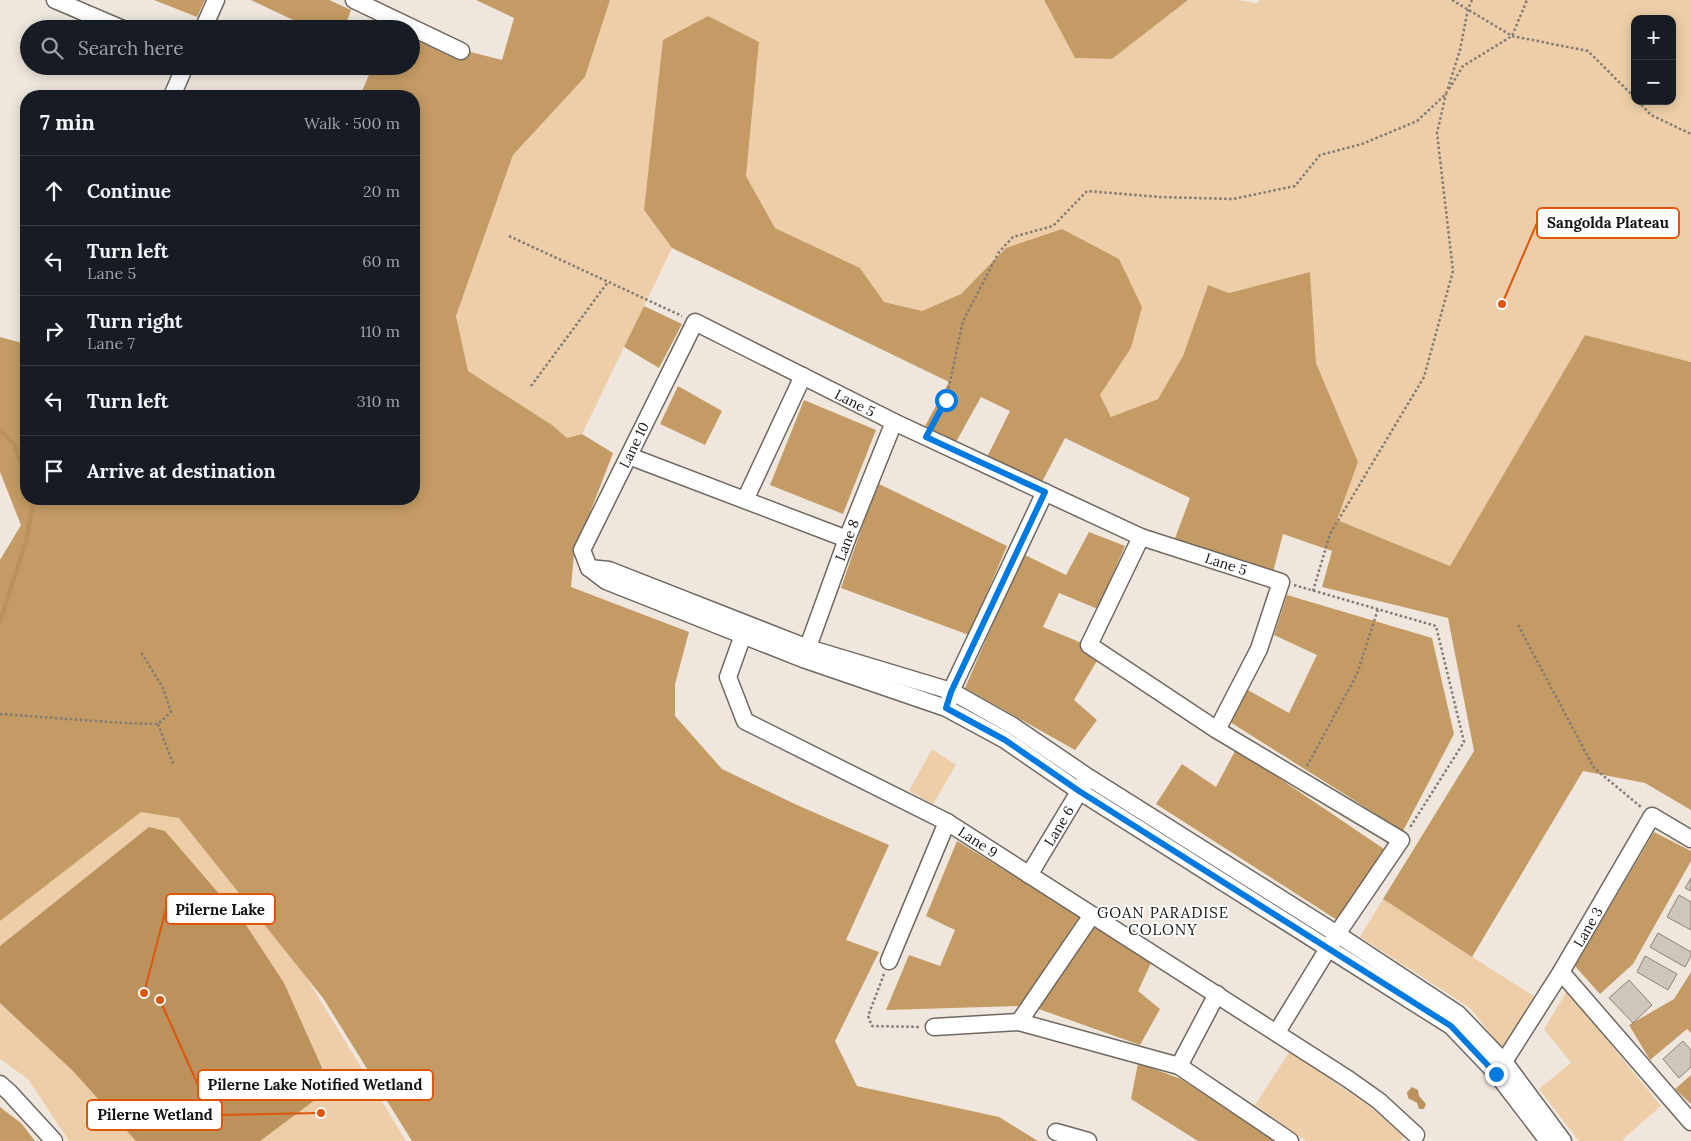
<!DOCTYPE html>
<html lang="en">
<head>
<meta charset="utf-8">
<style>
	body { margin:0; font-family:Lora,serif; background:#242831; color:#f1f3f6 }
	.controls { position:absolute; right:15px; top:15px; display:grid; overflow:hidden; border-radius:10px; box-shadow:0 2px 12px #0003 }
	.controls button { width:45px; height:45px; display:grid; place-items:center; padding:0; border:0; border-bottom:1px solid #363941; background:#171b24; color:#f1f3f6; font:25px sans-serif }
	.stop { position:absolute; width:15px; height:15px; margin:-11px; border:4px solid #007ae0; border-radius:50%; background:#fff }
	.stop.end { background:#007ae0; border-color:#fff; box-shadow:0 1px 5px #0008 }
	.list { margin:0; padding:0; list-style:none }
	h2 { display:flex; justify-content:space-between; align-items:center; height:65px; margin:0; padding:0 20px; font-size:21px }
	h2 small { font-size:16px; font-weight:400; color:#9ea1a6 }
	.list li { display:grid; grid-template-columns:32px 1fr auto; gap:15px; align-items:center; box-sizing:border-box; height:70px; padding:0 20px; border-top:1px solid #363941 }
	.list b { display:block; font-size:19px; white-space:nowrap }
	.list p { margin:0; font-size:16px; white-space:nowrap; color:#9ea1a6 }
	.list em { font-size:16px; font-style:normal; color:#9ea1a6 }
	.icon { flex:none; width:28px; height:28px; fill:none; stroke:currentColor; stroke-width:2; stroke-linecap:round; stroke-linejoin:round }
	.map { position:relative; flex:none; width:1691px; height:1141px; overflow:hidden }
	.search { position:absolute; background:#171b24; box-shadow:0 2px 12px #0003; left:20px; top:20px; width:400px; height:55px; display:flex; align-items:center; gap:12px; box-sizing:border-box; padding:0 18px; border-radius:28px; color:#9ea1a6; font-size:19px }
	.panel { position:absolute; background:#171b24; box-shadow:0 2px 12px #0003; left:20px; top:90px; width:400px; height:415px; border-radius:20px }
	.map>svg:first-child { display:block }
	.green { fill:#edcea8; fill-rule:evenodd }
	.forest { fill:#c59b65 }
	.water { fill:#bc925c }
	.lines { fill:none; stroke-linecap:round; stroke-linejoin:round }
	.stream { stroke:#bc925c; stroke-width:4.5 }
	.building { fill:#cec6bd; stroke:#898279 }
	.minor-casing { stroke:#6f6860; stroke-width:19 }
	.path { stroke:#807b74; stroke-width:2.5; stroke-dasharray:2.5 2.5; stroke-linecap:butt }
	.minor { stroke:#fff; stroke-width:16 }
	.route { stroke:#007ae0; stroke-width:6 }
	.labels { text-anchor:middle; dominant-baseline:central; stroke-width:4; stroke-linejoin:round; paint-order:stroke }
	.street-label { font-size:14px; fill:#151310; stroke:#fff }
	.neighbourhood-label { font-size:15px; letter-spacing:1px; fill:#151310; stroke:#fff }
	.leader { fill:none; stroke:#dd560c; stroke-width:2 }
	.callout-dot { fill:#dd560c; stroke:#fff; stroke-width:2 }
	.callout { fill:#fff; stroke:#dd560c; stroke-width:2 }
	.callout-label { font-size:15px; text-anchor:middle; font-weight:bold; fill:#151310 }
</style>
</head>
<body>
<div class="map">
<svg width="1691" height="1141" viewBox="0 0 1691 1141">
	<rect width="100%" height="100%" fill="#efe7dd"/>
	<g class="green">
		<path d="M 610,0 L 1044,0 L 1075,58 L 1112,59 L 1188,0 L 1237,0 L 1256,3 L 1260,0 L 1691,0 L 1691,362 L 1585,335 L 1450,566 L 1337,520 L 1358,462 L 1316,363 L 1310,272 L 1229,293 L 1208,285 L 1183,356 L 1158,399 L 1111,417 L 1100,395 L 1131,348 L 1006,248 L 961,294 L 922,311 L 884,302 L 860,268 L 775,228 L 746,176 L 759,42 L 644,210 L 672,248 L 582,434 L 567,438 L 552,425 L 468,371 L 456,316 L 513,155 L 585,77 ZM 1635,19 L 1672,19 L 1672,101 L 1635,101 Z"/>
		<polygon points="932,749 956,765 933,804 909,791"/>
		<polygon points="179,768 406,1141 69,1141 28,1079 0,1059 0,908"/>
		<polygon points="1383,899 1472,957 1534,996 1503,1049 1470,1008 1360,937"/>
		<polygon points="1567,991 1661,1106 1623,1139 1624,1141 1579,1141 1539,1089 1571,1063 1544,1029"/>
		<polygon points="1290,1051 1380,1114 1404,1137 1400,1141 1306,1141 1255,1105"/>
	</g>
	<g class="forest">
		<polygon points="154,0 205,0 197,17"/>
		<polygon points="251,0 329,0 351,10 344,29 312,29"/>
		<polygon points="476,0 610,0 585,77 513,155 456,316 468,371 552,425 567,438 582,434 613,453 574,554 571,587 689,632 675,684 675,716 722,769 797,805 889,845 846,940 879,952 835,1041 857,1086 999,1117 1038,1141 412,1141 323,998 179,818 141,812 0,921 0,560 21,525 0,472 0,337 26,344 26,499 414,499 414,96 360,96 371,70 374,66 411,66 411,37 502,60 514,18"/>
		<polygon points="1044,0 1188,0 1112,59 1075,58"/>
		<polygon points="708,16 759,42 746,176 775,228 860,268 884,302 922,311 961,294 1006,248 1062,229 1119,259 1142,307 1131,348 1100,395 1111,417 1158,399 1183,356 1208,285 1229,293 1310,272 1316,363 1358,462 1337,520 1450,566 1585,335 1691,362 1691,810 1645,783 1583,771 1472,957 1383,899 1474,751 1448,618 1322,587 1332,551 1283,534 1273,572 1174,541 1190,498 1065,438 1042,482 987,457 1010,411 981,397 956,442 925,426 949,382 672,248 644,210 663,40"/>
		<polygon points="644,306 682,324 659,368 624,347"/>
		<polygon points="678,386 722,411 705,445 660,424"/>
		<polygon points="804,400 876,430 843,514 770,485"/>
		<polygon points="877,483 1007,546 969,635 841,588"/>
		<polygon points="1089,532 1125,546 1098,609 1059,593 1043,627 1082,643 1098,659 1074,700 1097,720 1075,750 965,688 1023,554 1066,575"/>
		<polygon points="1287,595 1432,638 1454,734 1403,831 1230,722 1246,689 1289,713 1317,655 1274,635"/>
		<polygon points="1236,749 1384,849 1337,920 1156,804 1182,764 1216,787"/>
		<polygon points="1654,832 1691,851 1691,861 1633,964 1600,994 1575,966"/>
		<polygon points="957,841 1080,916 1019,1006 886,1010 909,955 940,966 955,930 926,916"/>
		<polygon points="1093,923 1151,963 1138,991 1160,1009 1140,1045 1036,1008"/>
		<polygon points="1691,972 1691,1033 1687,1029 1650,1060 1629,1025 1674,999"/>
		<polygon points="1138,1063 1181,1079 1278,1141 1198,1141 1131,1099"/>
		<polygon points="1691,1075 1691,1104 1675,1089"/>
		<polygon points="0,1107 21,1123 35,1141 0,1141"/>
	</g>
	<g class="water">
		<polygon points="149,827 165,831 246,925 284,983 331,1088 260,1141 136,1141 73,1071 0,1003 0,946"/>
		<polygon points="1412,1087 1418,1090 1419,1096 1426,1104 1424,1109 1419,1109 1417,1103 1408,1098 1407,1092"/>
	</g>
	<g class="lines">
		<g class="stream">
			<polyline points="0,429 15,446 26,477"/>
			<polyline points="0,622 26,541 34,499"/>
		</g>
	</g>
	<g class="building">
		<polygon points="1691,878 1691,891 1685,888"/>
		<polygon points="1679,895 1691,902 1691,930 1667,917"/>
		<polygon points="1658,933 1691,952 1691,956 1685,967 1650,947"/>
		<polygon points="1645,956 1677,974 1668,990 1637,972"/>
		<polygon points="1629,980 1652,1005 1633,1023 1609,998"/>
		<polygon points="1683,1041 1691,1050 1691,1067 1679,1078 1663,1059"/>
	</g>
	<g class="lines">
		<defs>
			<g id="minor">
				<polyline points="55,0 123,29"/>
				<polyline points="354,0 461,51"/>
				<polyline points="203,29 216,0"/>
				<polyline points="172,96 185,66"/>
				<polyline points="629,456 847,539"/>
				<polyline points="745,500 803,376"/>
				<polyline points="1141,537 1089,645 1217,730 1401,840 1337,934 1277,1032"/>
				<polyline points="589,568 609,570 808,648 951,691 1013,726 1088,777 1337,934 1458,1014 1505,1063 1563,1141"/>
				<polyline points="589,568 606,581 803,659 946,708 1005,740 1079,791 1451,1026 1496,1073 1548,1141"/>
				<polyline points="589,568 582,550 695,322 894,422 1141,537 1281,582 1259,649 1217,730"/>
				<polyline points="743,635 728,677 745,721 947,822 1348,1079 1379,1101 1416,1135"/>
				<polyline points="804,658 847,539 894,422"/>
				<polyline points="949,701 951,691 1045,492"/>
				<polyline points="1029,875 1085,782"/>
				<polyline points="889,961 947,822"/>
				<polyline points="1561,972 1691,1122"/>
				<polyline points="1019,1022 1092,915"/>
				<polyline points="934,1027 1019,1022 1179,1066 1290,1141"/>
				<polyline points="1179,1066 1217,994"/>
				<polyline points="1498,1071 1561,972 1652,816 1691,839"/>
				<polyline points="0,1084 9,1092 54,1141"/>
				<polyline points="1056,1132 1088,1141"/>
			</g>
		</defs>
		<use href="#minor" class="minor-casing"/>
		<g class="path">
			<polyline points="1452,0 1512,36 1588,51 1635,98"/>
			<polyline points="1449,89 1463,66 1512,36 1527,0"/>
			<polyline points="1638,101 1651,115 1691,134"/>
			<polyline points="509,236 682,316"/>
			<polyline points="531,386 608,282"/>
			<polyline points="933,425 946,400 963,321 999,252 1013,237 1053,226 1087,191 1160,197 1233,199 1295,186 1320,155 1362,144 1417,121 1446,94 1460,50 1468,9 1472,0"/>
			<polyline points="1294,585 1436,626 1464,742 1409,829"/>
			<polyline points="1313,591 1330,534 1424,377 1453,271 1437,133 1446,94"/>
			<polyline points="1518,625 1594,768 1641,807"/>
			<polyline points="0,714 124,723 158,724 171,712 163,688 141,652"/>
			<polyline points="158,724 174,766"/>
			<polyline points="1307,766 1357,674 1378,609"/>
			<polyline points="884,974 868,1016 872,1026 920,1027"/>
		</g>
		<use href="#minor" class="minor"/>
	</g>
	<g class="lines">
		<polyline class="route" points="946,400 926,437 1045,492 951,692 946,708 1005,740 1079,791 1451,1026 1496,1074"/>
	</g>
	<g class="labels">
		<g class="street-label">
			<text transform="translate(855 403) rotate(27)">Lane 5</text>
			<text transform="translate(634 445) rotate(-64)">Lane 10</text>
			<text transform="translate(847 540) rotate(-69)">Lane 8</text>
			<text transform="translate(1226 564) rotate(18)">Lane 5</text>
			<text transform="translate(1059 826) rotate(-59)">Lane 6</text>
			<text transform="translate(978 842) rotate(33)">Lane 9</text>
			<text transform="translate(1588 927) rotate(-60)">Lane 3</text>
		</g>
		<g class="neighbourhood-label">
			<text x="1163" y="912">GOAN PARADISE<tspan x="1163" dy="17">COLONY</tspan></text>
		</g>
	</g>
	<path class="leader" d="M1502 304L1537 223M144 993L166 909M160 1000L198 1085M321 1113L222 1115"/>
	<g class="callout-dot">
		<circle cx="1502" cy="304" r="5"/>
		<circle cx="144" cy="993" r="5"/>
		<circle cx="160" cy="1000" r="5"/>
		<circle cx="321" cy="1113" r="5"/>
	</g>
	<g class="callout">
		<rect x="1537" y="208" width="142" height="30" rx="5"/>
		<rect x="166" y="894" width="109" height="30" rx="5"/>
		<rect x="198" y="1070" width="235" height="30" rx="5"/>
		<rect x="87" y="1100" width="135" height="30" rx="5"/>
	</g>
	<g class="callout-label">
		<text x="1608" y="228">Sangolda Plateau</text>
		<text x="220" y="915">Pilerne Lake</text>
		<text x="315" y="1090">Pilerne Lake Notified Wetland</text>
		<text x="155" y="1120">Pilerne Wetland</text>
	</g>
</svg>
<div class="controls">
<button>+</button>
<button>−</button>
</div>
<div class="stop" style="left:946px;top:400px"></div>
<div class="stop end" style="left:1496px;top:1074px"></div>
<div class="search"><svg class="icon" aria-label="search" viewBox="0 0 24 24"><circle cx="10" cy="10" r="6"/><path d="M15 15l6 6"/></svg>Search here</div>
<section class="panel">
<h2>7 min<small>Walk · 500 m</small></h2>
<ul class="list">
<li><svg class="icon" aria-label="ahead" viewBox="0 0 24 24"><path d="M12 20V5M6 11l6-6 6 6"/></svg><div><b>Continue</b></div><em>20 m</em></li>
<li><svg class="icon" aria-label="left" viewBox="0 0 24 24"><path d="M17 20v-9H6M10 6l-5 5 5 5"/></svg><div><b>Turn left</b><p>Lane 5</p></div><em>60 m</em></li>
<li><svg class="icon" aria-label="right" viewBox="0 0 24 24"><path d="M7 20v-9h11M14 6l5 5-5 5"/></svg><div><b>Turn right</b><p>Lane 7</p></div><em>110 m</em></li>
<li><svg class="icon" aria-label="left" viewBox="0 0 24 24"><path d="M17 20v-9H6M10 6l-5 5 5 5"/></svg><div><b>Turn left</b></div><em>310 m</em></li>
<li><svg class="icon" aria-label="arrive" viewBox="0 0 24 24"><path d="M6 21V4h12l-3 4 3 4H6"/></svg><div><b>Arrive at destination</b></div></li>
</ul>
</section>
</div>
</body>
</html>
